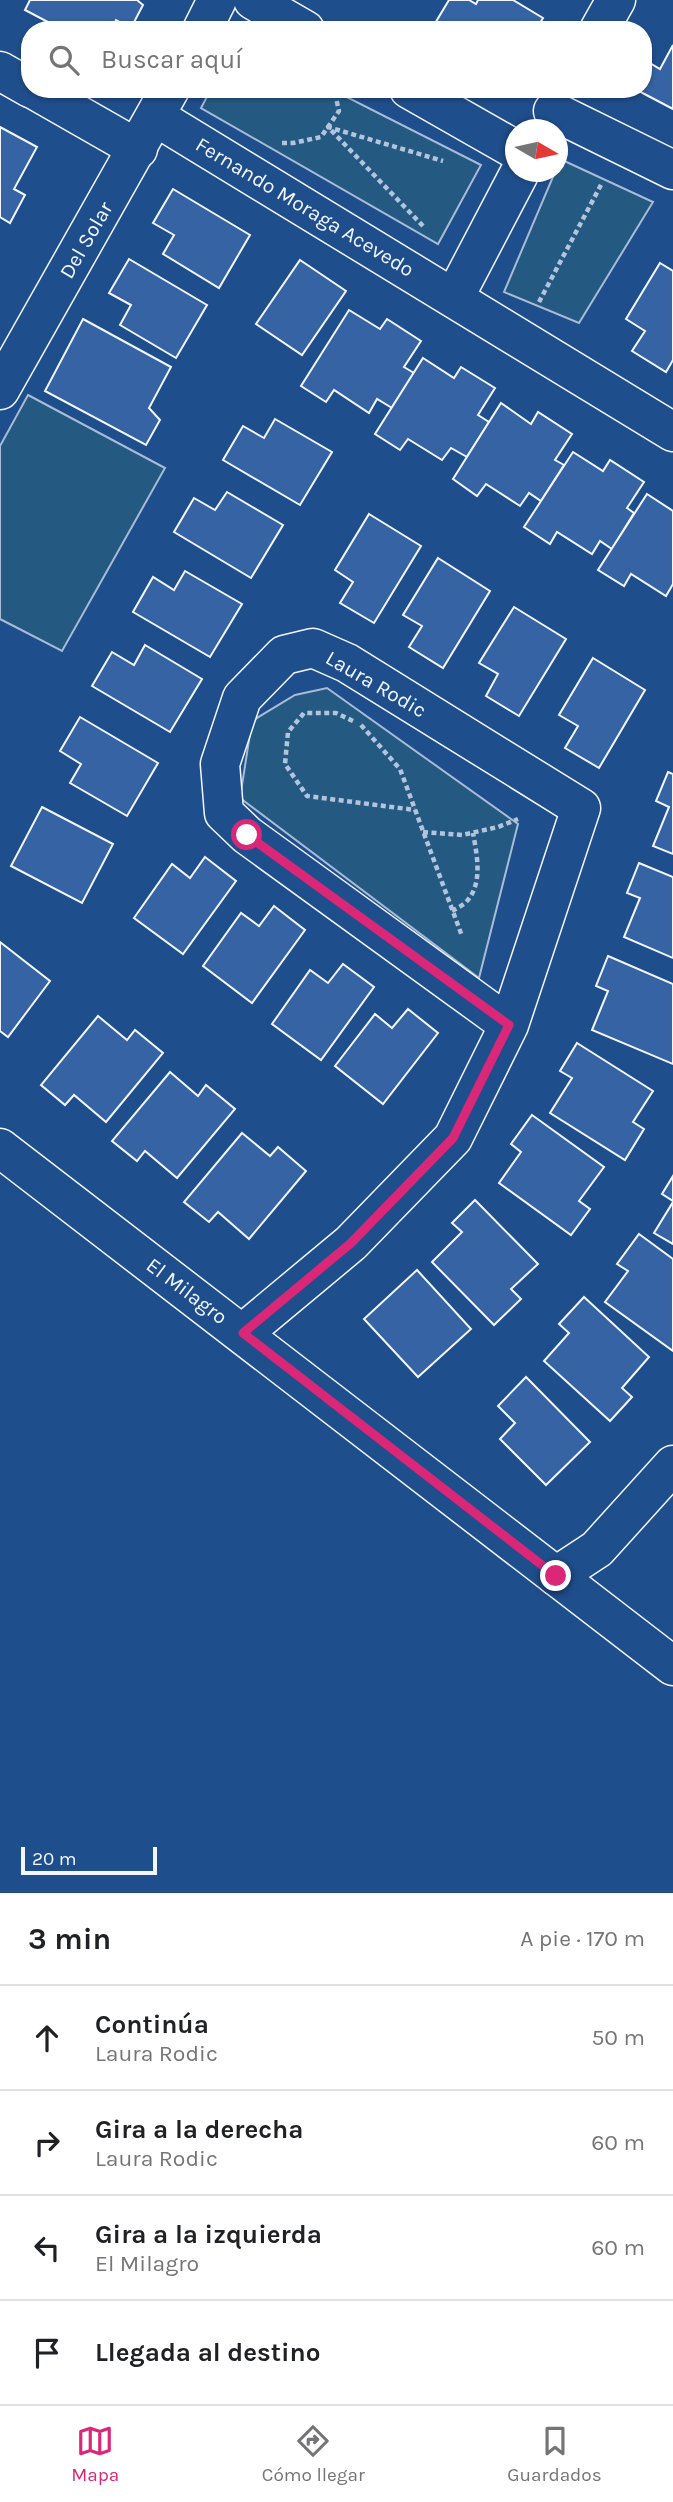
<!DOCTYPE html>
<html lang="es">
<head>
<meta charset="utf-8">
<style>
	body { margin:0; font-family:Karla,sans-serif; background:#f2f2f2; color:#202124 }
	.compass { position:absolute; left:505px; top:119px; width:63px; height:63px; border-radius:50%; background:#fff; box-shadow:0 2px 5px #0004; rotate:99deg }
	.scale { position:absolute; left:21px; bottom:18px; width:136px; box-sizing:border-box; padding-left:7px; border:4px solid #f2f6ff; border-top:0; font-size:19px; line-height:24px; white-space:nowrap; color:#f2f6ff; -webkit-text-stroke:5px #1f4e8c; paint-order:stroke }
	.stop { position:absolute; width:21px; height:21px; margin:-16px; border:5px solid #db2777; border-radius:50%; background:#fff }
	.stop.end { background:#db2777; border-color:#fff; box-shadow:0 2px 7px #0008 }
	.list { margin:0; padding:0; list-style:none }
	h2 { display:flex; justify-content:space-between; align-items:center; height:91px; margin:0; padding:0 28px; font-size:30px }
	h2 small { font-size:23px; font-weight:400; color:#757577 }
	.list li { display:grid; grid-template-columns:46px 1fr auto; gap:21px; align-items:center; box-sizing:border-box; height:105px; padding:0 28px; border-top:2px solid #e0e0e0 }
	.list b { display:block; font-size:26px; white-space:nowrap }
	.list p { margin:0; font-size:23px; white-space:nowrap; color:#757577 }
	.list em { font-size:23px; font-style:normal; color:#757577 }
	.icon { flex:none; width:38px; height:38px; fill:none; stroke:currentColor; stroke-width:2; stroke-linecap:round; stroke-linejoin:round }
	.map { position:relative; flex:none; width:673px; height:1893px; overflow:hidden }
	.search { position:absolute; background:#fff; box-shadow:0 2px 5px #0004; left:21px; right:21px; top:21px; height:77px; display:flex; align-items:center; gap:18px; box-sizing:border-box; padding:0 24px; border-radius:28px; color:#757577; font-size:26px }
	.sheet { height:511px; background:#fff }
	nav { display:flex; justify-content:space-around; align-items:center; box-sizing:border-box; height:98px; border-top:2px solid #e0e0e0; background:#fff; font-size:19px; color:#757577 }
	nav a { display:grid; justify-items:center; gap:4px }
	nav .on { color:#db2777 }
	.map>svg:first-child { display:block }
	.green { fill:#245a82; stroke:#a8bbd7; stroke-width:2 }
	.building { fill:#3563a3; stroke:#f2f6ff; stroke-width:2 }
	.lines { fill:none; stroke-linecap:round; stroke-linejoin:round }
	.minor-casing { stroke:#f2f6ff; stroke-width:41 }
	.path { stroke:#b3c4dc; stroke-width:4.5; stroke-dasharray:5 3.5; stroke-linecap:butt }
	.minor { stroke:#1f4e8c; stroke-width:38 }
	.route { stroke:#db2777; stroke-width:9 }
	.labels { text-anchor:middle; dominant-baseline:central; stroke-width:5; stroke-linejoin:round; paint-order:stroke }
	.street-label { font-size:21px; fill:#f2f6ff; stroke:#1f4e8c }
</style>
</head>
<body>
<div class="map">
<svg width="673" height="1893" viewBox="0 0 673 1893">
	<rect width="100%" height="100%" fill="#1f4e8c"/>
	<g class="green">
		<polygon points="211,89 331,89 481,165 438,244 201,108"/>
		<polygon points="560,159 653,202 579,323 504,292 555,172 558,172"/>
		<polygon points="28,395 165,468 62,651 0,619 0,446"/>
		<polygon points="327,688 518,824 479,978 240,798 252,721 295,695"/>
	</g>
	<g class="building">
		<polygon points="30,0 137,0 143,5 131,28 116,20 111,30 63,30 25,10"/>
		<polygon points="449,0 469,0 476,4 478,0 513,0 543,18 536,30 442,30 434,25"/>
		<polygon points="673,45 673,109 635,89 643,89 643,71 648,62 660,69"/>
		<polygon points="0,127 37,147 14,189 25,195 10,223 0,217"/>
		<polygon points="173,189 250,235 219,288 163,254 174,235 153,223"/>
		<polygon points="129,259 207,305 176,358 120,325 131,305 109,293"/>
		<polygon points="300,260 346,291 302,355 256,324"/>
		<polygon points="660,263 673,271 673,360 666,372 632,351 645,331 626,319"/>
		<polygon points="349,310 380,329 387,319 421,341 404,367 414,373 392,408 377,399 369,413 334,390 326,402 301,386"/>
		<polygon points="83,319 171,367 149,408 160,420 146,445 45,391"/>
		<polygon points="423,358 454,378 461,367 495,388 478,415 489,422 467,457 451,448 442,460 408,439 400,450 375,434"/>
		<polygon points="501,403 531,424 538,412 572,434 555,460 564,465 541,501 529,493 520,506 486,484 477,496 453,479"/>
		<polygon points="275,419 332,452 300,505 223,460 243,426 264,438"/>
		<polygon points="573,452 603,471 610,460 644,482 627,508 634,513 612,549 600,541 592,554 557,532 550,544 524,527"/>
		<polygon points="227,492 283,525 251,578 174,532 194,498 215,510"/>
		<polygon points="647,494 673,511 673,584 666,596 631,574 624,586 598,570"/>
		<polygon points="369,514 421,546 374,623 340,603 353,582 335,570"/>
		<polygon points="438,558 490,591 443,668 409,647 422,626 403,615"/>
		<polygon points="185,571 242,604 210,657 133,612 153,577 174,590"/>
		<polygon points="514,607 566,639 519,716 486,696 498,674 479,663"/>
		<polygon points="145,645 202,679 170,732 92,686 112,652 134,665"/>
		<polygon points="593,658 645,690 599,768 565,748 578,726 559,715"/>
		<polygon points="80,717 158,763 127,816 70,783 81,764 60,751"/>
		<polygon points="668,772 673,774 673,854 653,846 669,807 656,801"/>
		<polygon points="42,807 113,844 82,903 11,866"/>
		<polygon points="205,857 236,881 183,954 134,918 172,864 190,878"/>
		<polygon points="639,863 673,877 673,958 624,937 640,898 627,893"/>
		<polygon points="274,906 305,930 252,1003 203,966 241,913 259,926"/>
		<polygon points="0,942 50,981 8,1037 0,1031"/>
		<polygon points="608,956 673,984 673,1064 592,1030 608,991 596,986"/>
		<polygon points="343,964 374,987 321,1060 272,1024 310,970 328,983"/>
		<polygon points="408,1009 438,1033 383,1104 335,1066 375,1014 392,1028"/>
		<polygon points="98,1016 127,1040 135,1030 163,1053 106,1122 74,1095 65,1105 41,1085"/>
		<polygon points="577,1043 653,1091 633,1122 644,1129 625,1160 550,1113 572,1078 560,1071"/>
		<polygon points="170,1072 198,1096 206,1085 235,1109 177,1178 145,1151 137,1161 112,1141"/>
		<polygon points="532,1115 604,1167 579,1201 590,1209 571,1235 499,1183 521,1152 511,1144"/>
		<polygon points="242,1133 270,1156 278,1147 306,1171 249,1239 218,1212 209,1222 184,1202"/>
		<polygon points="673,1176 673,1201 662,1194"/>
		<polygon points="475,1200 538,1264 511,1289 521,1299 494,1325 432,1262 462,1232 452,1223"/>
		<polygon points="673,1202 673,1244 654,1233"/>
		<polygon points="639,1234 673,1259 673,1351 605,1302 628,1271 617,1264"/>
		<polygon points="417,1270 471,1329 418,1377 364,1319"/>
		<polygon points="584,1297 649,1357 622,1388 632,1397 610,1421 544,1361 569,1333 559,1324"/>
		<polygon points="526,1377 590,1442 546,1485 500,1439 515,1423 498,1406"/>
	</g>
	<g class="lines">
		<defs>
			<g id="minor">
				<polyline points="253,0 305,30"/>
				<polyline points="202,30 217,0"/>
				<polyline points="599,30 616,0"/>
				<polyline points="0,71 30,88"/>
				<polyline points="33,89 138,149"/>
				<polyline points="409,89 516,150"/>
				<polyline points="553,111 673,170"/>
				<polyline points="156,117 673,432"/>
				<polyline points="454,298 520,172"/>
				<polyline points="0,390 170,89"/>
				<polyline points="0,1148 673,1666"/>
				<polyline points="243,1333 351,1243 453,1138 509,1025 581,808 347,663 313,648 284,655 242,698 220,764 224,813 247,835 509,1025"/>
				<polyline points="556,1576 597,1549 673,1465"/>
			</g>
		</defs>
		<use href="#minor" class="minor-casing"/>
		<g class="path">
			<polyline points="282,143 293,143 321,137 339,111 334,89"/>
			<polyline points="423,226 328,127 443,161"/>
			<polyline points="539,302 602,183"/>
			<polyline points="353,721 336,713 304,713 288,732 285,764 307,796 415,810"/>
			<polyline points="361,725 400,769 462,936"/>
			<polyline points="423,832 462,835 498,827 518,819"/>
			<path d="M 452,911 C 457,908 464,905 467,901 C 483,883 477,855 473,833"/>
		</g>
		<use href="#minor" class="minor"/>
	</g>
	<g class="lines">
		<polyline class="route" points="247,835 509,1025 453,1138 351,1243 243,1333 556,1576"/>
	</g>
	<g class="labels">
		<g class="street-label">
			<text transform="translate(305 207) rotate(31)">Fernando Moraga Acevedo</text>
			<text transform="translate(86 240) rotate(-60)">Del Solar</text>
			<text transform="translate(376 684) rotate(30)">Laura Rodic</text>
			<text transform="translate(187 1291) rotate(37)">El Milagro</text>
		</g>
	</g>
</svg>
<svg class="compass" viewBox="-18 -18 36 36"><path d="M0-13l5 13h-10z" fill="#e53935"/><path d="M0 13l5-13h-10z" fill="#757577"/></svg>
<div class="scale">20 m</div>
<div class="stop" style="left:247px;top:835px"></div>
<div class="stop end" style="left:556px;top:1576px"></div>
<div class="search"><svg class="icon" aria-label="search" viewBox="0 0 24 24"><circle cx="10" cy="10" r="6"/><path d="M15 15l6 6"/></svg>Buscar aquí</div>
</div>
<section class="sheet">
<h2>3 min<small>A pie · 170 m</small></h2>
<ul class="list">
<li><svg class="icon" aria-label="ahead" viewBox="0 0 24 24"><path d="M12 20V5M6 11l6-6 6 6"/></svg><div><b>Continúa</b><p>Laura Rodic</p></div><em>50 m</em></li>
<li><svg class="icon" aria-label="right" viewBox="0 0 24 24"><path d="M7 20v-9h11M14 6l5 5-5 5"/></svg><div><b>Gira a la derecha</b><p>Laura Rodic</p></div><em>60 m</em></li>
<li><svg class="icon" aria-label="left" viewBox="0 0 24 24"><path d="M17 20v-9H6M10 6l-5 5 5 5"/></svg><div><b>Gira a la izquierda</b><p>El Milagro</p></div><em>60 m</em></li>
<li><svg class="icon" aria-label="arrive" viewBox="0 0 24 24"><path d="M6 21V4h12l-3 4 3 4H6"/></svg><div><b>Llegada al destino</b></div></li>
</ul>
</section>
<nav>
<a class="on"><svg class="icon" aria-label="map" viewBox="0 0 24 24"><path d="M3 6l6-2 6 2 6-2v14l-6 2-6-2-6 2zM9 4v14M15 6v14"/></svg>Mapa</a>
<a><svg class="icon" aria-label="directions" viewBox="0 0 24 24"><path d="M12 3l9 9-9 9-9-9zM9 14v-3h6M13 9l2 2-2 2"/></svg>Cómo llegar</a>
<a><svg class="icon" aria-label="saved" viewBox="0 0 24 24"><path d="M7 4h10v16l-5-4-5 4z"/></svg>Guardados</a>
</nav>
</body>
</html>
